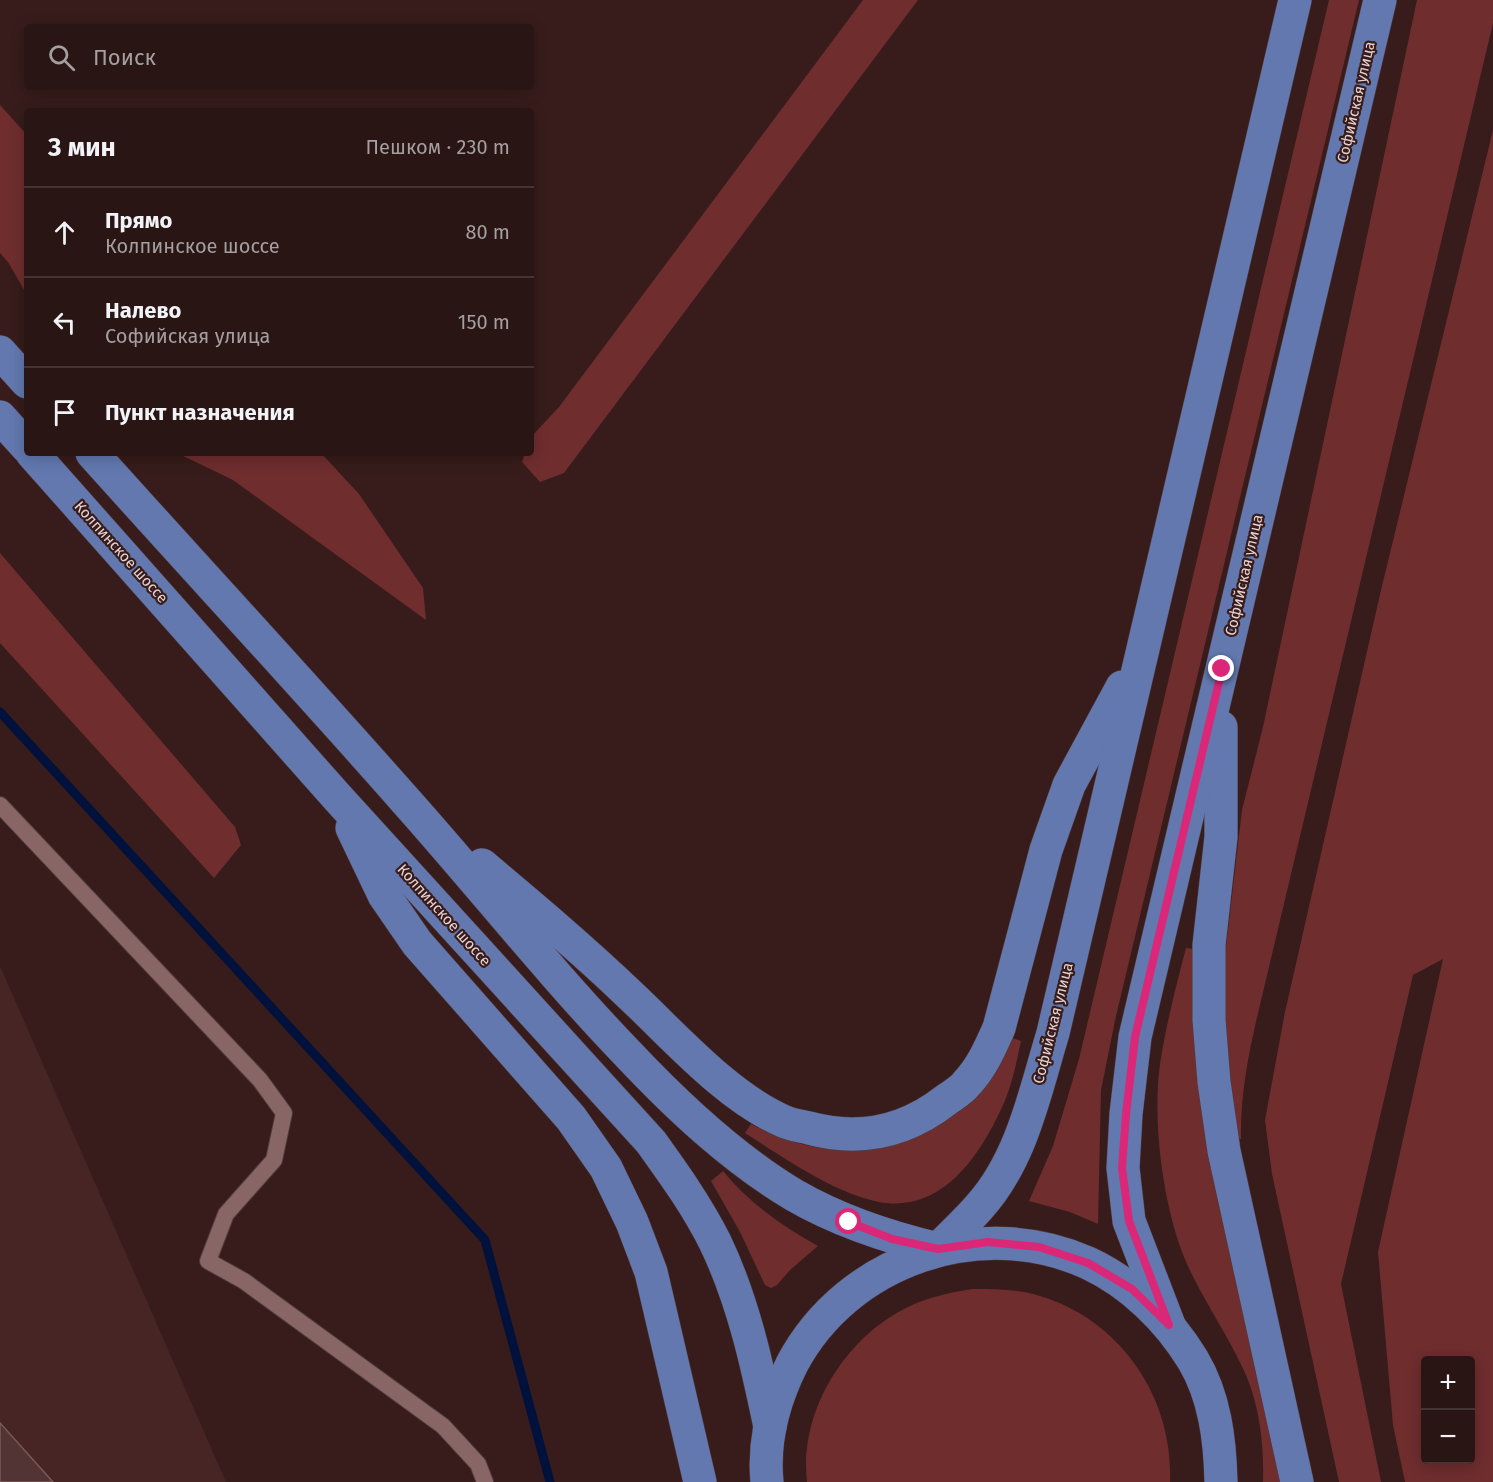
<!DOCTYPE html>
<html lang="ru">
<head>
<meta charset="utf-8">
<style>
	body { margin:0; font-family:"Fira Sans",sans-serif; background:#352222; color:#f1f3f6 }
	.controls { position:absolute; right:18px; bottom:18px; display:grid; overflow:hidden; border-radius:6px; box-shadow:0 3px 15px #0003 }
	.controls button { width:54px; height:54px; display:grid; place-items:center; padding:0; border:0; border-bottom:2px solid #453434; background:#291514; color:#f1f3f6; font:30px sans-serif }
	.stop { position:absolute; width:18px; height:18px; margin:-14px; border:4px solid #db2777; border-radius:50%; background:#fff }
	.stop.end { background:#db2777; border-color:#fff; box-shadow:0 2px 6px #0008 }
	.list { margin:0; padding:0; list-style:none }
	h2 { display:flex; justify-content:space-between; align-items:center; height:78px; margin:0; padding:0 24px; font-size:26px }
	h2 small { font-size:20px; font-weight:400; color:#a59fa0 }
	.list li { display:grid; grid-template-columns:39px 1fr auto; gap:18px; align-items:center; box-sizing:border-box; height:90px; padding:0 24px; border-top:2px solid #453434 }
	.list b { display:block; font-size:22px; white-space:nowrap }
	.list p { margin:0; font-size:20px; white-space:nowrap; color:#a59fa0 }
	.list em { font-size:20px; font-style:normal; color:#a59fa0 }
	.icon { flex:none; width:33px; height:33px; fill:none; stroke:currentColor; stroke-width:2; stroke-linecap:round; stroke-linejoin:round }
	.map { position:relative; flex:none; width:1493px; height:1482px; overflow:hidden }
	.search { position:absolute; background:#291514; box-shadow:0 3px 15px #0003; left:24px; top:24px; width:510px; height:66px; display:flex; align-items:center; gap:15px; box-sizing:border-box; padding:0 21px; border-radius:6px; color:#a59fa0; font-size:22px }
	.panel { position:absolute; background:#291514; box-shadow:0 3px 15px #0003; left:24px; top:108px; width:510px; height:348px; border-radius:6px }
	.map>svg:first-child { display:block }
	.built { fill:#472525 }
	.green { fill:#6f2d2e; fill-rule:evenodd }
	.lines { fill:none; stroke-linecap:round; stroke-linejoin:round }
	.stream { stroke:#00113c; stroke-width:9 }
	.building { fill:#513433; stroke:#7a5a58; stroke-width:1.5 }
	.service-casing { stroke:#513a3b; stroke-width:18 }
	.primary-casing { stroke:#513a3b; stroke-width:34 }
	.service { stroke:#876665; stroke-width:16 }
	.primary { stroke:#6278af; stroke-width:33 }
	.route { stroke:#db2777; stroke-width:8 }
	.labels { text-anchor:middle; dominant-baseline:central; stroke-width:4.5; stroke-linejoin:round; paint-order:stroke }
	.street-label { font-size:15px; fill:#e5d2d1; stroke:#371c1b }
</style>
</head>
<body>
<div class="map">
<svg width="1493" height="1482" viewBox="0 0 1493 1482">
	<rect width="100%" height="100%" fill="#371c1b"/>
	<polygon class="built" points="0,966 226,1482 0,1482"/>
	<g class="green">
		<polygon points="863,0 918,0 564,473 540,482 522,462 525,453 531,453 531,437 559,407"/>
		<polygon points="1329,0 1359,0 1116,1016 1101,1090 1098,1224 1070,1212 1029,1201 1053,1146 1079,1059"/>
		<path d="M 1417,0 L 1493,0 L 1493,23 L 1264,988 C 1252,1038 1240,1087 1241,1139 L 1235,1139 L 1224,1013 L 1225,955 L 1242,810 L 1263,727 Z"/>
		<polygon points="0,105 27,135 27,295 8,262 0,253"/>
		<path d="M 1493,130 L 1493,1482 L 1405,1482 L 1393,1425 L 1378,1252 L 1443,959 L 1413,975 L 1341,1284 L 1381,1482 L 1339,1482 L 1272,1174 L 1265,1120 L 1285,1012 L 1381,590 ZM 1426,1360 L 1470,1360 L 1470,1460 L 1426,1460 Z"/>
		<polygon points="177,453 321,453 359,494 423,588 426,620 233,480"/>
		<polygon points="0,553 235,827 241,845 214,878 0,643"/>
		<path d="M 1186,948 L 1195,949 C 1187,1059 1208,1149 1231,1255 C 1248,1331 1265,1406 1282,1482 L 1263,1482 C 1264,1445 1260,1409 1246,1375 C 1228,1334 1201,1298 1184,1257 C 1163,1204 1152,1121 1160,1064 C 1166,1025 1176,986 1186,948 Z"/>
		<path d="M 1010,1037 L 1021,1041 C 1017,1060 1013,1080 1006,1098 C 984,1150 945,1214 879,1202 C 834,1193 784,1158 745,1133 L 751,1124 C 785,1142 821,1152 859,1149 Z"/>
		<path d="M 723,1171 C 749,1203 782,1226 818,1246 L 790,1270 L 777,1285 L 771,1288 L 765,1285 L 740,1232 L 711,1181 Z"/>
		<path d="M 972,1289 C 995,1289 1018,1289 1040,1296 C 1121,1320 1174,1399 1170,1482 L 807,1482 C 799,1412 844,1339 906,1308 C 927,1297 949,1293 972,1289 Z"/>
	</g>
	<g class="lines">
		<polyline class="stream" points="0,712 485,1240 550,1482"/>
	</g>
	<polygon class="building" points="0,1423 53,1482 0,1482"/>
	<g class="lines">
		<defs>
			<polyline id="service" points="0,805 260,1080 284,1113 274,1160 226,1214 208,1261 244,1281 443,1426 478,1464 485,1482"/>
			<g id="primary">
				<polyline points="0,352 27,382"/>
				<polyline points="0,417 27,447"/>
				<path d="M 32,453 L 337,797 L 651,1142 C 674,1174 697,1206 715,1242 C 743,1300 757,1364 770,1427"/>
				<path d="M 92,453 C 196,569 302,683 405,800 C 480,884 550,973 628,1054 C 677,1106 732,1158 794,1195 C 839,1221 887,1237 938,1249"/>
				<polyline points="1221,727 1221,837 1209,945 1209,1020 1214,1082 1224,1151 1297,1482"/>
				<polyline points="352,828 384,895 417,943 571,1118 606,1168 632,1222 651,1272 700,1482"/>
				<path d="M 482,865 C 532,907 582,949 629,994 C 674,1036 726,1096 783,1121 C 791,1125 801,1126 809,1128 C 860,1142 905,1132 946,1100 C 953,1095 962,1090 967,1083 C 982,1067 990,1048 999,1028 L 1046,850 L 1069,785 L 1122,687"/>
				<path d="M 938,1249 C 952,1235 967,1221 980,1206 C 1022,1159 1035,1092 1053,1033 L 1295,0"/>
				<polyline points="1169,1325 1129,1221 1123,1168 1126,1114 1135,1037 1380,0"/>
				<path d="M 767,1482 C 763,1441 774,1400 792,1364 C 847,1260 980,1214 1088,1263 C 1131,1283 1168,1319 1193,1360 C 1215,1397 1220,1440 1221,1482"/>
			</g>
		</defs>
		<use href="#service" class="service-casing"/>
		<use href="#primary" class="primary-casing"/>
		<use href="#service" class="service"/>
		<use href="#primary" class="primary"/>
	</g>
	<g class="lines">
		<polyline class="route" points="849,1222 892,1239 938,1249 988,1242 1039,1247 1088,1263 1132,1289 1169,1325 1129,1221 1122,1168 1126,1114 1135,1037 1222,669"/>
	</g>
	<g class="labels">
		<g class="street-label">
			<text transform="translate(1356 102) rotate(-77)">Софийская улица</text>
			<text transform="translate(121 552) rotate(48)">Колпинское шоссе</text>
			<text transform="translate(1244 575) rotate(-77)">Софийская улица</text>
			<text transform="translate(444 915) rotate(48)">Колпинское шоссе</text>
			<text transform="translate(1053 1023) rotate(-76)">Софийская улица</text>
		</g>
	</g>
</svg>
<div class="controls">
<button>+</button>
<button>−</button>
</div>
<div class="stop" style="left:849px;top:1222px"></div>
<div class="stop end" style="left:1222px;top:669px"></div>
<div class="search"><svg class="icon" aria-label="search" viewBox="0 0 24 24"><circle cx="10" cy="10" r="6"/><path d="M15 15l6 6"/></svg>Поиск</div>
<section class="panel">
<h2>3 мин<small>Пешком · 230 m</small></h2>
<ul class="list">
<li><svg class="icon" aria-label="ahead" viewBox="0 0 24 24"><path d="M12 20V5M6 11l6-6 6 6"/></svg><div><b>Прямо</b><p>Колпинское шоссе</p></div><em>80 m</em></li>
<li><svg class="icon" aria-label="left" viewBox="0 0 24 24"><path d="M17 20v-9H6M10 6l-5 5 5 5"/></svg><div><b>Налево</b><p>Софийская улица</p></div><em>150 m</em></li>
<li><svg class="icon" aria-label="arrive" viewBox="0 0 24 24"><path d="M6 21V4h12l-3 4 3 4H6"/></svg><div><b>Пункт назначения</b></div></li>
</ul>
</section>
</div>
</body>
</html>
